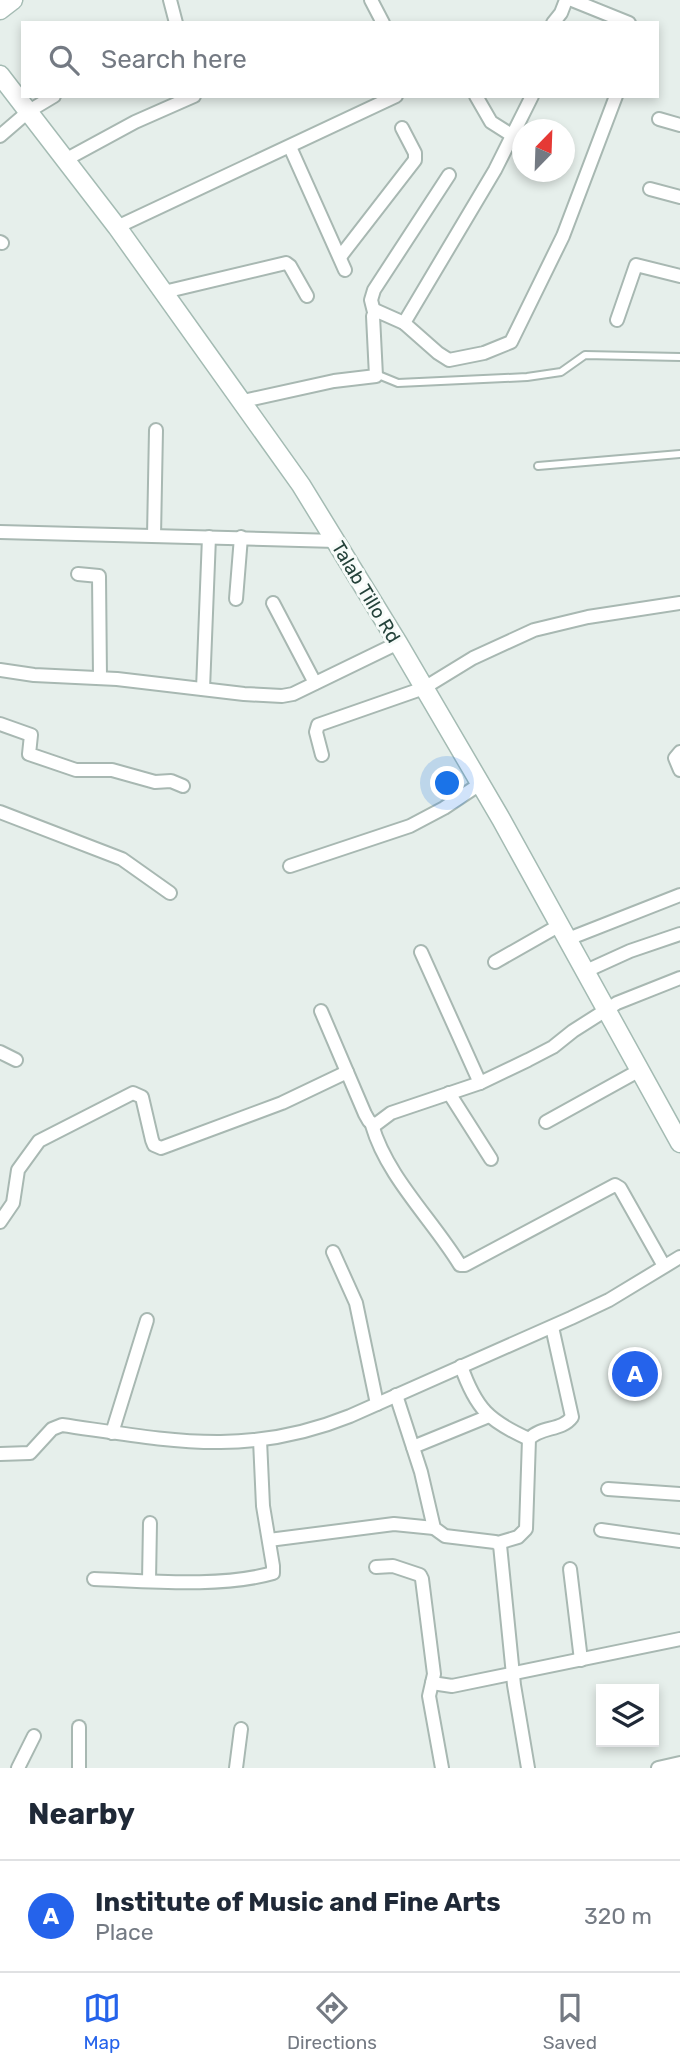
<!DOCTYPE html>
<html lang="en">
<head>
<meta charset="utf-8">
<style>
	body { margin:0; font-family:Rubik,sans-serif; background:#f6f6f7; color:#1f2937 }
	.controls { position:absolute; right:21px; bottom:21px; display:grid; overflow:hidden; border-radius:0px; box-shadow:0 4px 10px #0003 }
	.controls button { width:63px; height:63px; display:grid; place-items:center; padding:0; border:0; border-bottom:2px solid #e0e1e3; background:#fff; color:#1f2937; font:35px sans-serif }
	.compass { position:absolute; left:512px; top:119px; width:63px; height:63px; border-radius:50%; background:#fff; box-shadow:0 4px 10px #0003; rotate:23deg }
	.you { position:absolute; left:448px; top:784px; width:24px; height:24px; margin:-18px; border:5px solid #fff; border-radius:50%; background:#1a73e8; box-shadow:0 0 0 10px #1a73e833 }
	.badge { display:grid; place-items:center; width:46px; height:46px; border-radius:50%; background:#2563eb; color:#fff; font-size:23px; font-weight:700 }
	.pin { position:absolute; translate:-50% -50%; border:4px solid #fff; box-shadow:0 2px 7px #0006 }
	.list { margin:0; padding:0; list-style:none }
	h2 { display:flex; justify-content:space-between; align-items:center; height:91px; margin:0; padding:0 28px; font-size:30px }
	h2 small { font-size:23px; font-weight:400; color:#747a83 }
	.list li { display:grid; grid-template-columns:46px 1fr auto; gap:21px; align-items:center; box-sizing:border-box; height:112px; padding:0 28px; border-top:2px solid #e0e1e3 }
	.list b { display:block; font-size:26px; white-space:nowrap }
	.list p { margin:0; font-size:23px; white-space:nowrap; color:#747a83 }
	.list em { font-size:23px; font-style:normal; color:#747a83 }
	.icon { flex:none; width:38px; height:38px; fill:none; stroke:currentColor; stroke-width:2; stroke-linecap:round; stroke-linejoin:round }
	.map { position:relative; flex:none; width:680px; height:1768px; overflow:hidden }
	.search { position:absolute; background:#fff; box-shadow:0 4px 10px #0003; left:21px; right:21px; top:21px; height:77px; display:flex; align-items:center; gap:18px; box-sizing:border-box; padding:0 24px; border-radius:0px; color:#747a83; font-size:26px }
	.sheet { height:203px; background:#fff }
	nav { display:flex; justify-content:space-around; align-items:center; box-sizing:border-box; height:98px; border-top:2px solid #e0e1e3; background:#fff; font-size:19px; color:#747a83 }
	nav a { display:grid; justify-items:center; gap:4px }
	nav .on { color:#2563eb }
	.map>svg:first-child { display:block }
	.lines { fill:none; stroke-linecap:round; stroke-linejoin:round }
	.lane-casing { stroke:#a8b8b2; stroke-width:10 }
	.street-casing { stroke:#a8b8b2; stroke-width:16 }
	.secondary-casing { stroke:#a4bbb3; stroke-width:21 }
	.lane { stroke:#fff; stroke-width:6 }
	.street { stroke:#fff; stroke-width:12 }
	.secondary { stroke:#fff; stroke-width:18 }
	.labels { text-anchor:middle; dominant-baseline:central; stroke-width:6; stroke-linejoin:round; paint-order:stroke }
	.street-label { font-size:19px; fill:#24423a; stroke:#f7fbf9 }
</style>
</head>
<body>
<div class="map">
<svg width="680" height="1768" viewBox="0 0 680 1768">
	<rect width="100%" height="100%" fill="#e6efeb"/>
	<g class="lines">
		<defs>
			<g id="lane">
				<polyline points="376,374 398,383 527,377 561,372 585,355 680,357"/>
				<polyline points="538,466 680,454"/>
			</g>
			<g id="street">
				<polyline points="170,0 176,23"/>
				<polyline points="371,0 383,23"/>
				<polyline points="572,0 629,23"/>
				<polyline points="553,23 561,13 566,0"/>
				<polyline points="476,96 491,122 513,136"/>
				<polyline points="659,119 680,125"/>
				<polyline points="0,136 29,111 54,96"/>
				<polyline points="290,147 345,270"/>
				<polyline points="65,160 135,122 194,96"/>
				<polyline points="650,189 680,197"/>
				<polyline points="117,227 396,96"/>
				<polyline points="0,242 2,243"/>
				<polyline points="340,257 415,160 415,153 402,128"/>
				<polyline points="164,292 286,263 290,266 307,296"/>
				<polyline points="374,312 371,300 374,290 449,175"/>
				<polyline points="617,320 636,265 680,276"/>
				<polyline points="404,323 495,170 532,96"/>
				<polyline points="243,401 334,381 376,376 373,316 377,311 404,323 438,353 449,360 484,353 511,342 563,236 616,96"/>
				<polyline points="0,532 336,541"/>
				<polyline points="154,536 156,430"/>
				<polyline points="78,574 99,576 100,678"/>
				<polyline points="236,599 241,537"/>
				<polyline points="273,603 315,683"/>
				<polyline points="0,670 34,675 117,679 244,694 282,696 293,694 398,643"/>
				<polyline points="203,689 209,537"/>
				<polyline points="0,724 31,735 29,754 76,770 112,770 155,782 171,781 183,786"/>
				<polyline points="680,752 675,758 680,770"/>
				<polyline points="322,755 316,732 318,725 424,688 473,658 534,630 588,617 680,603"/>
				<polyline points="0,812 122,859 170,893"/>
				<polyline points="290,866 410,826 444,808 480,784"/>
				<polyline points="568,939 680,895"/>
				<polyline points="421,952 480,1083"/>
				<polyline points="495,962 560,925"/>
				<polyline points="586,971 630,951 680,934"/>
				<polyline points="321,1011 365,1114 369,1121 375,1125 391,1113 480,1083 528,1060 553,1047 573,1031 617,1003 680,978"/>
				<polyline points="0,1052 16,1060"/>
				<polyline points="449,1093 491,1159"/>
				<polyline points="546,1122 640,1070"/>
				<path d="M 372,1125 C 387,1177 432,1219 460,1265 L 465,1265 L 615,1185 L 620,1188 L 664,1266"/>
				<polyline points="0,1222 13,1203 18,1170 39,1141 133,1093 142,1097 152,1140 154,1145 161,1148 282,1103 347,1072"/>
				<polyline points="333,1252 356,1303 377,1404"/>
				<path d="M 461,1366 C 476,1409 489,1421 529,1439"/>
				<polyline points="396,1395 421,1472 434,1528 445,1536 495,1542 500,1545 514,1685 528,1768"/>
				<polyline points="112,1433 147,1320"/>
				<polyline points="413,1447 489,1416"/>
				<path d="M 0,1454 L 30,1453 L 52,1429 L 62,1425 C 168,1440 246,1458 350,1416 L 571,1318 L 609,1300 L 680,1257"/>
				<polyline points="608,1489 680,1494"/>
				<polyline points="601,1530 680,1541"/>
				<polyline points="269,1540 394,1524 434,1528"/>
				<path d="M 498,1543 L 518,1537 L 526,1529 L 529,1439 C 541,1426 562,1431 572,1417 L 552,1327"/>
				<polyline points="376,1567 393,1566 420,1575 422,1579 434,1674 429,1696 442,1768"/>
				<polyline points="570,1569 581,1660"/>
				<path d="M 94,1579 C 148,1581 221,1588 273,1573 L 273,1566 L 263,1506 L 260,1440"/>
				<polyline points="149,1581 150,1523"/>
				<polyline points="432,1683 452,1686 680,1639"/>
				<polyline points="18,1768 34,1736"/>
				<polyline points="79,1768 79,1727"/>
				<polyline points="236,1768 241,1729"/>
				<polyline points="658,1768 680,1763"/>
			</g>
			<g id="secondary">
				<polyline points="0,10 13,0"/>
				<polyline points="0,75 117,227 301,485 398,643 501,819 680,1143"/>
			</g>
		</defs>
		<use href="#lane" class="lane-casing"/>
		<use href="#street" class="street-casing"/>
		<use href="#secondary" class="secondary-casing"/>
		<use href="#lane" class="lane"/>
		<use href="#street" class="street"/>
		<use href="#secondary" class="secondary"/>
	</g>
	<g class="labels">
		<g class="street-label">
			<text transform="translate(366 592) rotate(59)">Talab Tillo Rd</text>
		</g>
	</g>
</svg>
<div class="controls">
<button><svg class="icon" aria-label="layers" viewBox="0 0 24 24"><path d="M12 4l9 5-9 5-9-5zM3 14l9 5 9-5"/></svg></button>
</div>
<svg class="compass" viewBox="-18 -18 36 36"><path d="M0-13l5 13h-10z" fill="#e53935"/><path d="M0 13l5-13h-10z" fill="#747a83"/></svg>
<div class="you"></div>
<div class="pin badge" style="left:635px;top:1374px">A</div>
<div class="search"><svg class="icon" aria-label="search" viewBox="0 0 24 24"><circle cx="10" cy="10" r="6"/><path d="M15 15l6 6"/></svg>Search here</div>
</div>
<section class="sheet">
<h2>Nearby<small></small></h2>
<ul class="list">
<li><span class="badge">A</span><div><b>Institute of Music and Fine Arts</b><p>Place</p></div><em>320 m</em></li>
</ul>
</section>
<nav>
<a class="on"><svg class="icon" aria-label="map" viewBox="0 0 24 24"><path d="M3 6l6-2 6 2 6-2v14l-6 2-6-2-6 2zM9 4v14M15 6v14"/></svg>Map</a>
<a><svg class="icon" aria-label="directions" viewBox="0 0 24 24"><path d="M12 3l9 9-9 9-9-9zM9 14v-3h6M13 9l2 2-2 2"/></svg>Directions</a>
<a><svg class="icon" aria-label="saved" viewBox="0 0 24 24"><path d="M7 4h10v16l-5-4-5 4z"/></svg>Saved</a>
</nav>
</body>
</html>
